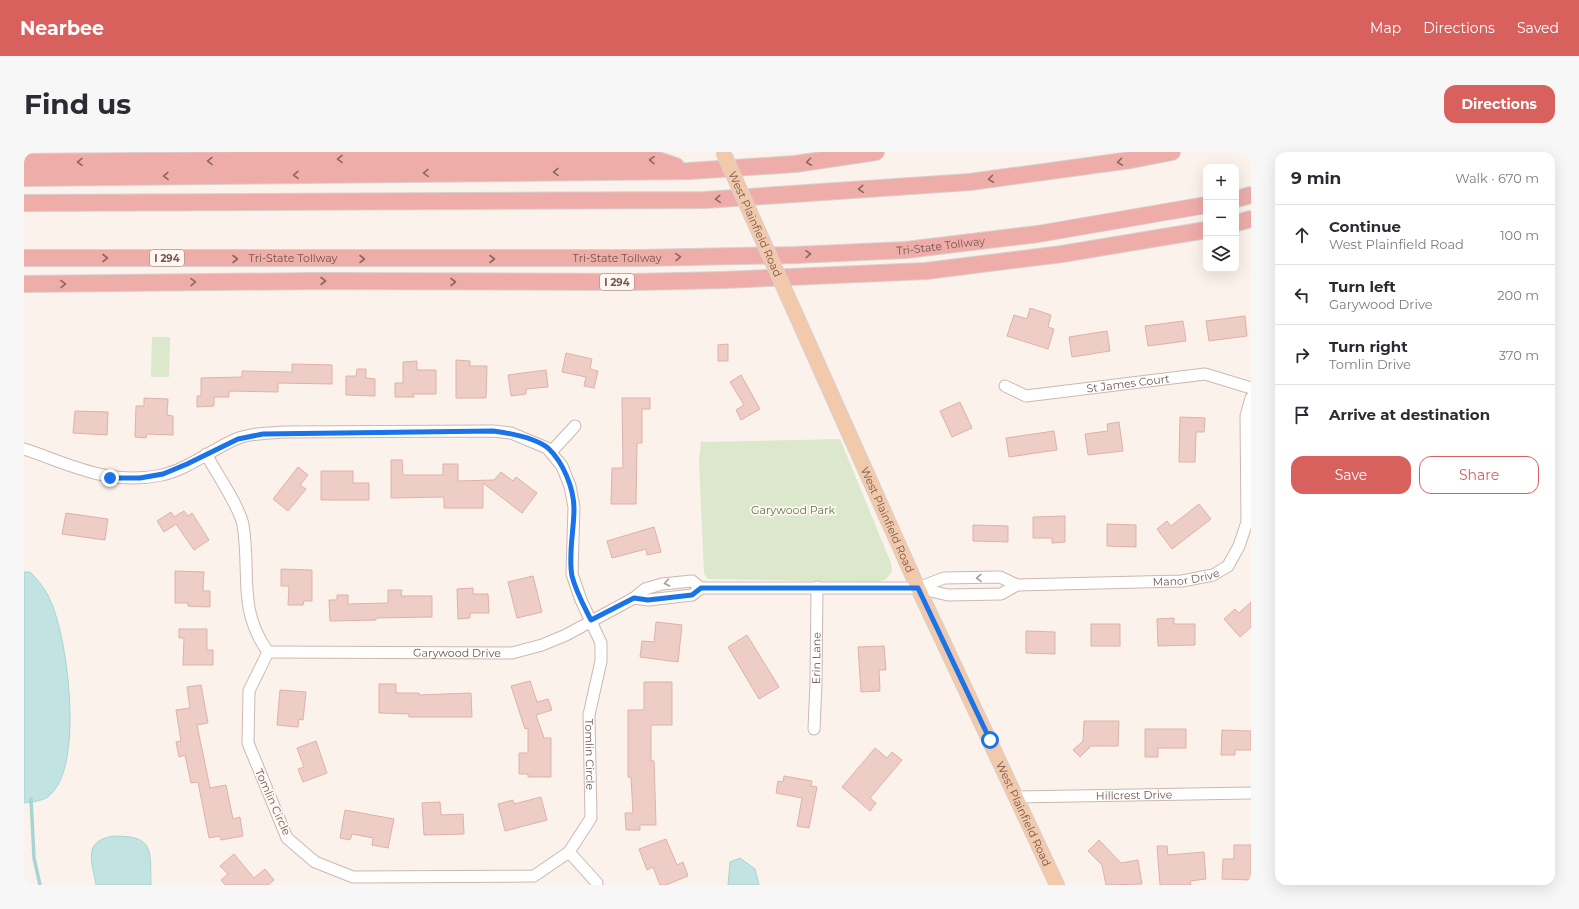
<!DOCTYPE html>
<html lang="en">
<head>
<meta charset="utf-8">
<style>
	body { margin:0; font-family:Montserrat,sans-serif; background:#f7f7f7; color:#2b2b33 }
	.controls { position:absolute; right:12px; top:12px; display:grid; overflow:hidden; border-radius:8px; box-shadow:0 4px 16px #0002 }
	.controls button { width:36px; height:36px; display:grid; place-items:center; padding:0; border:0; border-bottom:1px solid #e1e1e2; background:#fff; color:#2b2b33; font:20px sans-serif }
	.stop { position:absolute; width:12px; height:12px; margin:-9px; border:3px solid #1a73e8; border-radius:50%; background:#fff }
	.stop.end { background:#1a73e8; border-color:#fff; box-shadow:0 1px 4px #0008 }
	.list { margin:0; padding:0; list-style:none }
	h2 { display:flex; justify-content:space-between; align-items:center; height:52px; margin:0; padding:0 16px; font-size:17px }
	h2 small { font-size:13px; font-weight:400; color:#7c7c81 }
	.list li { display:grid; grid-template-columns:26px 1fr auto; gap:12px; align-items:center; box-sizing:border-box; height:60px; padding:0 16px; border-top:1px solid #e1e1e2 }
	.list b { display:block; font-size:15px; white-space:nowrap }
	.list p { margin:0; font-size:13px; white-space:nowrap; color:#7c7c81 }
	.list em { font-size:13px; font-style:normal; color:#7c7c81 }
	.actions { display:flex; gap:8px; padding:12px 16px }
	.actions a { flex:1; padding:9px 0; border:1px solid #d8605d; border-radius:12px; text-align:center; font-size:14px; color:#d8605d }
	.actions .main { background:#d8605d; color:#fff }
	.icon { flex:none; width:22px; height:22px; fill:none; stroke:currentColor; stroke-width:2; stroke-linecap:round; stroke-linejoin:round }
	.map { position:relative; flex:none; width:1227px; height:733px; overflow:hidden; border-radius:12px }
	header { display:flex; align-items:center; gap:24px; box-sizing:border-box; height:56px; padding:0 20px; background:#d8605d; color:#fff }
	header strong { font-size:19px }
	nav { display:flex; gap:22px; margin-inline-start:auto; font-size:14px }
	.intro { display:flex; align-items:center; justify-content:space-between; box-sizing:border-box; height:96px; padding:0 24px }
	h1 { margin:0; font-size:28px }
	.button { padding:10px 18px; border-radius:12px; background:#d8605d; color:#fff; font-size:14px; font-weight:700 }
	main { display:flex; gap:24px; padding:0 24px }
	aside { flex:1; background:#fff; border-radius:12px; box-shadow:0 4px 16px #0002 }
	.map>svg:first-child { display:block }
	.green { fill:#dce8cb }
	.water { fill:#c1e3e1; stroke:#a8d4d2 }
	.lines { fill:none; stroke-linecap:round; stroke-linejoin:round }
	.stream { stroke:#a8d4d2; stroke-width:3.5 }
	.building { fill:#eecdc6; stroke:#dfb1a8 }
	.minor-casing { stroke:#ccb8b2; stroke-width:13 }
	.major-casing { stroke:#d8d0ce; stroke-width:16 }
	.highway-casing { stroke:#d8d0ce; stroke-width:18 }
	.minor { stroke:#fff; stroke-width:11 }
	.major { stroke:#f2c9ab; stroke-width:14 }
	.highway { stroke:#eeada9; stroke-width:16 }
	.major-bridge-casing { stroke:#d8d0ce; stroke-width:16; stroke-linecap:butt }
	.major-bridge { stroke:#f2c9ab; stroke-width:14 }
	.oneway { stroke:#8c6762 }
	.oneway2 { stroke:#ac9a96 }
	.route { stroke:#1a73e8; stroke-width:5 }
	.labels { text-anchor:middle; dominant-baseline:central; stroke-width:3.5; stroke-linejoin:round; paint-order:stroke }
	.shield { fill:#fef7f2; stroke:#9d8681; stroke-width:1 }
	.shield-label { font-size:10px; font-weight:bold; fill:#745650 }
	.street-label { font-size:11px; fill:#745650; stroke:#fef7f2 }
	.park-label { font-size:11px; fill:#617849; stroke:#fef7f2 }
</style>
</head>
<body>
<header>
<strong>Nearbee</strong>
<nav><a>Map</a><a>Directions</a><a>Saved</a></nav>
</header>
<div class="intro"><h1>Find us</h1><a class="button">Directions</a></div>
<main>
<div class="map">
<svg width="1227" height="733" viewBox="0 0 1227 733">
	<rect width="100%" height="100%" fill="#fbf2eb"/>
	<g class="green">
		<polygon points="128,185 146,185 145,225 127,225"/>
		<polygon points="816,287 867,411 868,420 861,428 852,430 684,427 680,422 675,308 677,290"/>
	</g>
	<g class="water">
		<path d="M 0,420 L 6,420 C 15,429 22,438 27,450 C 44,488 60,613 26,643 C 20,649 8,650 0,651 Z"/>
		<path d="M 91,684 C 131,684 126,699 127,733 L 72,733 C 68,709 58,688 91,684 Z"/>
		<polygon points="716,706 731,717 735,733 704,733 706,710"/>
	</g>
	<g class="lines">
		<polyline class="stream" points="7,647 10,706 16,733"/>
	</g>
	<g class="building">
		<polygon points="1006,156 1027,163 1024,175 1030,177 1024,197 983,184 990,163 1003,167"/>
		<polygon points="1221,164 1223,184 1185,189 1182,169"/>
		<polygon points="1159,169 1162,189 1124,194 1121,174"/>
		<polygon points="1083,179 1086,199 1048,205 1045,185"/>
		<polygon points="704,192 704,209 694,209 694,193"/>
		<polygon points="542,201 568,207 566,217 574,219 570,236 560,234 562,225 538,220"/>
		<polygon points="432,208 446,209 446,214 463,214 462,246 432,246"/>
		<polygon points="393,209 393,218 412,218 412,242 389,242 390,245 371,245 371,231 379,231 379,210"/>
		<polygon points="268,212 308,213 308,232 254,231 254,240 205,239 205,245 190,245 190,254 173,255 173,244 177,244 177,226 218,225 218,219 268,220"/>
		<polygon points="333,217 342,217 342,226 351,227 351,244 322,243 322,224 332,224"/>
		<polygon points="522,218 524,235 502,237 502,242 487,244 484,223"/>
		<polygon points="717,223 736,257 717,268 712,258 720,253 706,230"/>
		<polygon points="120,246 144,247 143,263 149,264 149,283 123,282 122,286 111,285 112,254 120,254"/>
		<polygon points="598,246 626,246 626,257 618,257 618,291 613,291 612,352 587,352 588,316 599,316"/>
		<polygon points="936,250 948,276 928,285 916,259"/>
		<polygon points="51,259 84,260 83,283 49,281"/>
		<polygon points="1156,265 1181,266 1180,280 1172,280 1171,310 1155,310"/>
		<polygon points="1095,270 1099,299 1064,303 1061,282 1084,279 1083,272"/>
		<polygon points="1030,279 1033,298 985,305 982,286"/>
		<polygon points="367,308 378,308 379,323 419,323 419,312 434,312 434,329 470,328 477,320 489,329 492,325 513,341 498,361 459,331 459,356 420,356 420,345 367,346"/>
		<polygon points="274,315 284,323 276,333 282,337 264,359 249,347"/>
		<polygon points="297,319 329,319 329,331 345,331 345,348 297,348"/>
		<polygon points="1175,352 1187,367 1148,397 1133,377 1143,369 1147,374"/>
		<polygon points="160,359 164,364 168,361 185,388 170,398 152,372 140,380 133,369 147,360 150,365"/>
		<polygon points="42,361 84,367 81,388 38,382"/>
		<polygon points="1041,364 1041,390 1028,391 1028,386 1009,386 1009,365"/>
		<polygon points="1083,372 1112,373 1112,395 1083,394"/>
		<polygon points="949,373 984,374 984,390 949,389"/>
		<polygon points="630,375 637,400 623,403 622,397 588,406 583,389"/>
		<polygon points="257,417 288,418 288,449 280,449 279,453 264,453 265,434 257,434"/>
		<polygon points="151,419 180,420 179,439 186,439 186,455 164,454 164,451 151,451"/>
		<polygon points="509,424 518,460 493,466 484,430"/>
		<polygon points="449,436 449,442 464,442 465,461 446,461 446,466 434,467 433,437"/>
		<polygon points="364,438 378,438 377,444 408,444 408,465 352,466 352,468 306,469 305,448 313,448 313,443 324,443 324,452 364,451"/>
		<polygon points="1227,450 1227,475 1216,485 1200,467 1211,457 1215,461"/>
		<polygon points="1150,466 1150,472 1171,472 1171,493 1134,494 1133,467"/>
		<polygon points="632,470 658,473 654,510 616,505 618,489 630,490"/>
		<rect x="1067" y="472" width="29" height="22"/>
		<polygon points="155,477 183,477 183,498 189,498 189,513 159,513 160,486 155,486"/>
		<polygon points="1002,479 1031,480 1031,502 1002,501"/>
		<polygon points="723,483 755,535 735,547 704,495"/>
		<polygon points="860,494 862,518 855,518 856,539 837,540 834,495"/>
		<polygon points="506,529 513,550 524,547 528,558 512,563 520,586 527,586 527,625 504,625 504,622 495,622 495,601 504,601 504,576 501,577 487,534"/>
		<polygon points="620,530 648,530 648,573 627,573 627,609 630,609 632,673 616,673 616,678 602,678 601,661 609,661 607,625 604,625 604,558 620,558"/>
		<polygon points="355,532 372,532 372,541 395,541 395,543 447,541 448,565 385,565 385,562 355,561"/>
		<polygon points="177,533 184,571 173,573 186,636 202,633 209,667 216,665 219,684 197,688 196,684 185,686 174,630 167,631 161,603 155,605 152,590 157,589 152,558 166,556 163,535"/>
		<polygon points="256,538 282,540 279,568 275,567 274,575 253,573"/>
		<polygon points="1060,569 1095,569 1094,594 1067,594 1056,605 1049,598 1059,589"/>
		<polygon points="1121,577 1162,577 1162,596 1134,596 1134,605 1121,605"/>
		<polygon points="1198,578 1227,579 1227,598 1211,598 1211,603 1197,603"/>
		<polygon points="292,589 303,621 279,630 274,617 280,615 273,596"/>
		<polygon points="851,596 863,606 868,600 878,608 846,646 852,651 846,659 818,635"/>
		<polygon points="760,624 788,629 787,634 793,635 785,676 773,674 778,646 752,641 754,629 759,630"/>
		<polygon points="517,645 523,668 481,679 474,652 489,648 490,652"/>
		<polygon points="416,650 417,663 439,662 440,682 400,683 398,651"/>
		<polygon points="321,658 370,667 364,696 348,693 349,686 328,682 326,688 316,686"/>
		<polygon points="642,687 653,713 659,710 664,724 642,733 636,733 629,715 623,718 615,697"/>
		<polygon points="1075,688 1097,711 1114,708 1118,732 1082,733 1078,713 1064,699"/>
		<polygon points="1210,693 1227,693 1227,728 1198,727 1199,707 1210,707"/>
		<polygon points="1133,694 1143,694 1144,703 1180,700 1182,727 1166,729 1167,733 1136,733"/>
		<polygon points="210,702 230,726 241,717 250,728 244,733 201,733 197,728 204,722 196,714"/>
	</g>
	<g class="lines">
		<defs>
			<g id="minor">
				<path id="s1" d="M 981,234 L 1002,244 L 1181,222 L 1227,236"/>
				<path id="s2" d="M 0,297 C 48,313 85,334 138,323 C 164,317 187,298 212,287 C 227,281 245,281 260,280 L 469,279 L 487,281 L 523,296 L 538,314 L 546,334 L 550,355 L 548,422 L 557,448 L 577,491 L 577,509 L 565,563 L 567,666 L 545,700 L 510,724 L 329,725 L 291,710 L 263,686 L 224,591 L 225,539 L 244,500 C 213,457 227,420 219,373 C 216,355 191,319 182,302"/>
				<polyline points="527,300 551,274"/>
				<path id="s3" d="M 894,436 L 920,426 L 976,425 L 993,433 L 1158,429 L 1189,423 L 1204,414 L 1215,394 L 1223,370 L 1222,264 L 1227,246"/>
				<polyline points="610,446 624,448 668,443 677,436 894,436 924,443 977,442 993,433"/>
				<path id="s4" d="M 244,500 L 488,501 L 518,493 L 542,483 L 610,446 L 621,437 L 638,432 L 668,429 L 677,436"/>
				<path id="s5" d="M 790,577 L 792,531 L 793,435"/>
				<path id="s6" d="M 992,645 L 1227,641"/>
				<polyline points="545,700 573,731"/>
			</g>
			<g id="major">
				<path id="s7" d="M 764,145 L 894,436 L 1033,733"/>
			</g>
			<g id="highway">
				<polyline points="0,10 470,6 634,8 652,14"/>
				<polyline points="0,26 665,19 771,12 852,0"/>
				<polyline points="1212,47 1227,43"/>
				<polyline points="0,51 681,48 946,30 1107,8 1148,0"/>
				<polyline points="1212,71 1227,67"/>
				<path id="s8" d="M 0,106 L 615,106 L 772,103 L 882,98 L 1014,82 L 1182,53"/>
				<polyline points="0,132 291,129 611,130 700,128 902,119 1038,102 1182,78"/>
			</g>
		</defs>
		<use href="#minor" class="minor-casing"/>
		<use href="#major" class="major-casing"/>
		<use href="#highway" class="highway-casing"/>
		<use href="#minor" class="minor"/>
		<use href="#major" class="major"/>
		<use href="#highway" class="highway"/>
		<defs>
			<g id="major-bridge">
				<path id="s9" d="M 699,0 L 764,145"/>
			</g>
		</defs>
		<use href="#major-bridge" class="major-bridge-casing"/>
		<use href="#major-bridge" class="major-bridge"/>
	</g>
	<defs><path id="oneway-chevron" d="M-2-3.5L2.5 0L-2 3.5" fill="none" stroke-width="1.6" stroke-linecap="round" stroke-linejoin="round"/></defs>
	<g class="oneway">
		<use href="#oneway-chevron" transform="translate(316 7) rotate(179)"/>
		<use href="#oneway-chevron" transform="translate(628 8) rotate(-179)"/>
		<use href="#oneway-chevron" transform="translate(186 9) rotate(179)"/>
		<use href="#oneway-chevron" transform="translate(56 10) rotate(179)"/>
		<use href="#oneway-chevron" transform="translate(785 10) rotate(172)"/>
		<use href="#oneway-chevron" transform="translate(1096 10) rotate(172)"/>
		<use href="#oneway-chevron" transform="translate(532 20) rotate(179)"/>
		<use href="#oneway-chevron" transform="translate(402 21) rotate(179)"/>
		<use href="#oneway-chevron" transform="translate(272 23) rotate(179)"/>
		<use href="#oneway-chevron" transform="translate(142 24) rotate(179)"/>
		<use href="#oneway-chevron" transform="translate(967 27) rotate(172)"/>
		<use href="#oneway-chevron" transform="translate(837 37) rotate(176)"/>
		<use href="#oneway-chevron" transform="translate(694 47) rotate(176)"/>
		<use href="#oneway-chevron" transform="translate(784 102) rotate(-3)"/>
		<use href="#oneway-chevron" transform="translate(654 105) rotate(-1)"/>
		<use href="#oneway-chevron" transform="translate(81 106)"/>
		<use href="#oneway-chevron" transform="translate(211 107)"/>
		<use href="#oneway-chevron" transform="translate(338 107)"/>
		<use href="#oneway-chevron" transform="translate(468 107)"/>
		<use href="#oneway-chevron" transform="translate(299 129)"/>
		<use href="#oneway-chevron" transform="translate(169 130) rotate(-1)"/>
		<use href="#oneway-chevron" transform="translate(429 130)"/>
		<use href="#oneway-chevron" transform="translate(39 132) rotate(-1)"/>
	</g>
	<g class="oneway2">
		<use href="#oneway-chevron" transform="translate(955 426) rotate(179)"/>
		<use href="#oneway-chevron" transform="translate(643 431) rotate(169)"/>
	</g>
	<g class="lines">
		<path class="route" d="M 86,326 L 116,326 L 139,322 L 163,312 L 214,287 L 239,282 L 469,279 C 485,281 511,286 524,296 C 539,310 550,336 550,357 C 550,378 544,403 548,424 C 552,440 560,454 567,468 L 610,446 L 624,448 L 668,443 L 677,436 L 894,436 L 966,588"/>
	</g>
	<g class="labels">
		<g class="shield">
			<rect x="126" y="98" width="34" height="16" rx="3"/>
			<rect x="576" y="122" width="34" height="16" rx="3"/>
		</g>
		<g class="shield-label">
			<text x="143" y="106">I 294</text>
			<text x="593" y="130">I 294</text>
		</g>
		<g class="street-label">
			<text stroke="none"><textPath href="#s9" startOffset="79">West Plainfield Road</textPath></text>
			<text stroke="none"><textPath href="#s8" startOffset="917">Tri-State Tollway</textPath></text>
			<text stroke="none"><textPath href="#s8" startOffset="593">Tri-State Tollway</textPath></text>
			<text stroke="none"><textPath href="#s8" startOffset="269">Tri-State Tollway</textPath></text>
			<text stroke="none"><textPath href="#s1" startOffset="126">St James Court</textPath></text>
			<text stroke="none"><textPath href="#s7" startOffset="244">West Plainfield Road</textPath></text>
			<text stroke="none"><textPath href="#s3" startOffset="272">Manor Drive</textPath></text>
			<text stroke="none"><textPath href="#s4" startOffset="189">Garywood Drive</textPath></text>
			<text stroke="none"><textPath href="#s5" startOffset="71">Erin Lane</textPath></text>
			<text stroke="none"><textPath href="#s2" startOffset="861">Tomlin Circle</textPath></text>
			<text stroke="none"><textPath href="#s6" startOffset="118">Hillcrest Drive</textPath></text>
			<text transform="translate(249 650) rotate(66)">Tomlin Circle</text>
			<text stroke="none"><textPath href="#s7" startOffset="568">West Plainfield Road</textPath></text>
		</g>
		<g class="park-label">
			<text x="769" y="358">Garywood Park</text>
		</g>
	</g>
</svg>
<div class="controls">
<button>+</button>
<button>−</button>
<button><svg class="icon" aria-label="layers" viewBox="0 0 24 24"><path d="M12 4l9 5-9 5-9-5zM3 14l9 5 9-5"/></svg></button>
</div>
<div class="stop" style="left:966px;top:588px"></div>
<div class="stop end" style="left:86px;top:326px"></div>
</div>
<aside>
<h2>9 min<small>Walk · 670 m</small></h2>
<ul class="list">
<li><svg class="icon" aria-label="ahead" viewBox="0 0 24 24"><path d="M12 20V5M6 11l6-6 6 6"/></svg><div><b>Continue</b><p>West Plainfield Road</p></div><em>100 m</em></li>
<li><svg class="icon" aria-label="left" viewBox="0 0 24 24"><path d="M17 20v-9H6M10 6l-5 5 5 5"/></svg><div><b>Turn left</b><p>Garywood Drive</p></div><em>200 m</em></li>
<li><svg class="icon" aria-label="right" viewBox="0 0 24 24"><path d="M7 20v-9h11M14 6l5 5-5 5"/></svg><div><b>Turn right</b><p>Tomlin Drive</p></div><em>370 m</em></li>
<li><svg class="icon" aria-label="arrive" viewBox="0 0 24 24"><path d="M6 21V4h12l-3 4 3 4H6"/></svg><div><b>Arrive at destination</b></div></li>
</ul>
<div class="actions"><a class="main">Save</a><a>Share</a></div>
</aside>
</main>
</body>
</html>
